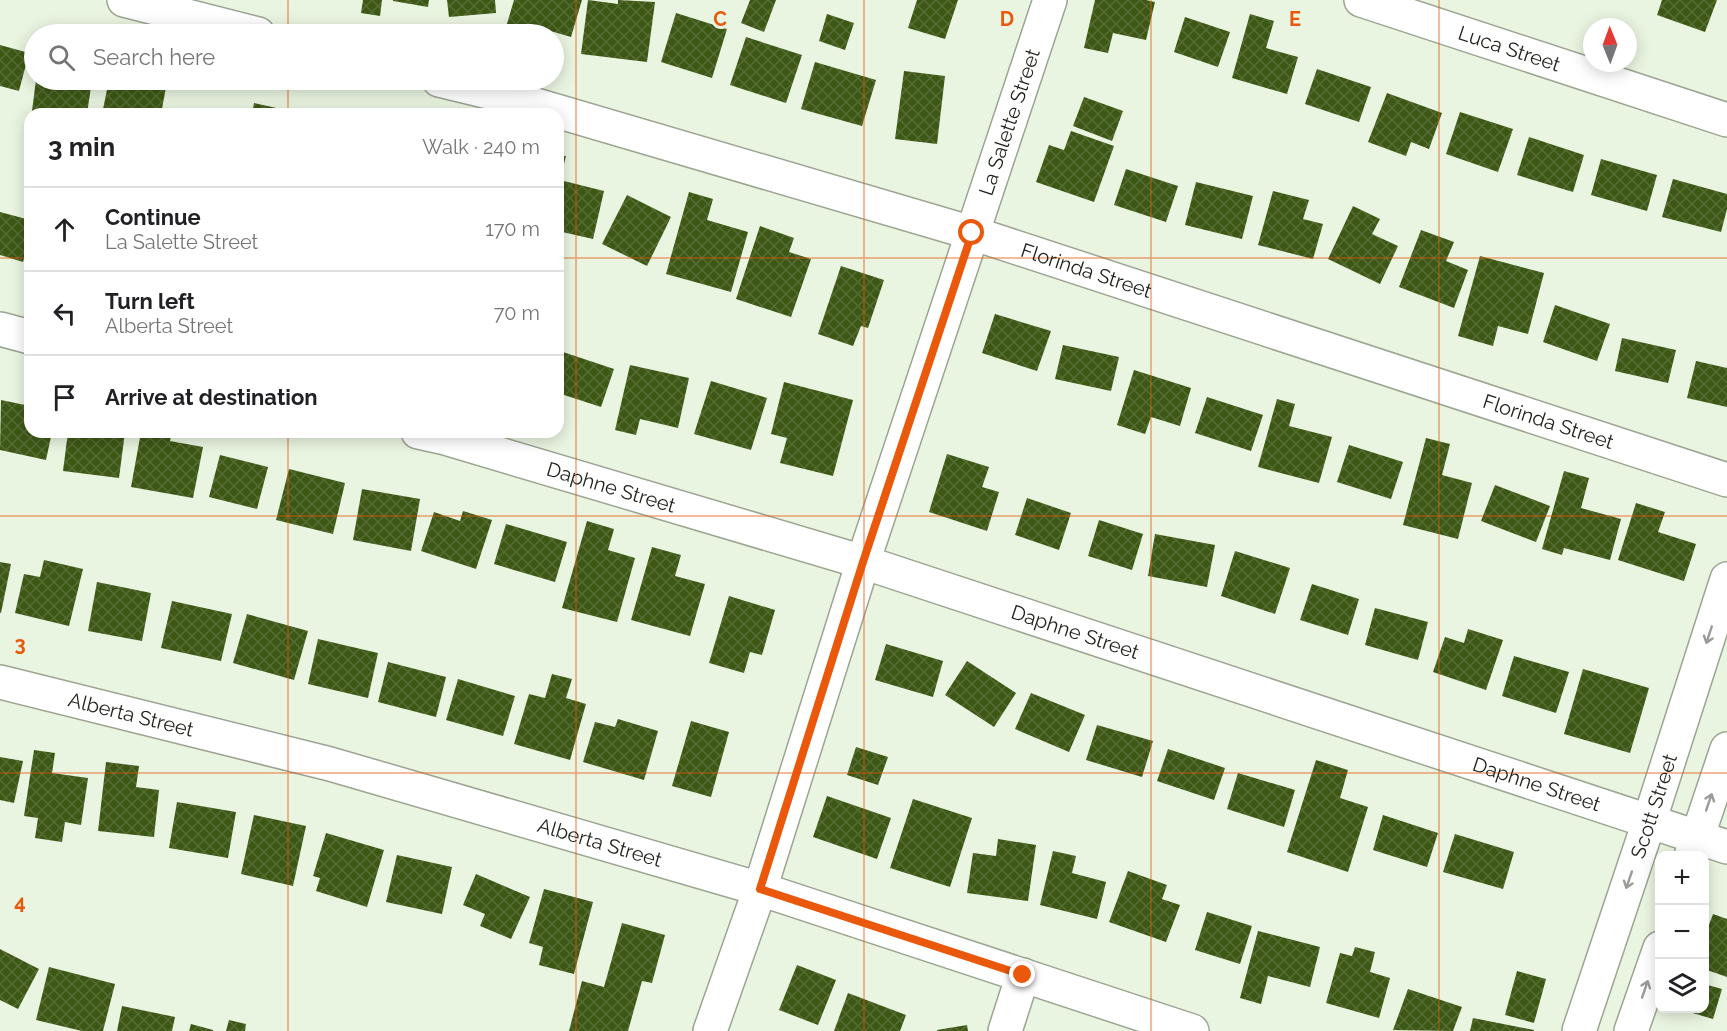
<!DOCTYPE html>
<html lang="en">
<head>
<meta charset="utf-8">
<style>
	body { margin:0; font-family:Raleway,sans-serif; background:#f6f6f6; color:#202124 }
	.controls { position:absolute; right:18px; bottom:18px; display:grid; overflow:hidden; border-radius:12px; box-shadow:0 3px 15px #0003 }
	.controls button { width:54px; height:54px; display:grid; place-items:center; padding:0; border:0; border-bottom:2px solid #e0e0e0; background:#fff; color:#202124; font:30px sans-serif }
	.compass { position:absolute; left:1583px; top:18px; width:54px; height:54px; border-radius:50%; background:#fff; box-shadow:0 3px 15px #0003; rotate:359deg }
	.stop { position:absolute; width:18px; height:18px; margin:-14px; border:4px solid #ea580c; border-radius:50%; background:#fff }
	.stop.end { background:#ea580c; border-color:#fff; box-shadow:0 2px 6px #0008 }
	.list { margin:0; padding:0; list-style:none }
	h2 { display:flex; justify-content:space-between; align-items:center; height:78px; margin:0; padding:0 24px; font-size:26px }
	h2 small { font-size:20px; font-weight:400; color:#757577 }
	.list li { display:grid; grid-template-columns:39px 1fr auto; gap:18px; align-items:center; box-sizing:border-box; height:84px; padding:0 24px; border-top:2px solid #e0e0e0 }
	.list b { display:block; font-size:22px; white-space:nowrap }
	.list p { margin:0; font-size:20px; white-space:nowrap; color:#757577 }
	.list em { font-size:20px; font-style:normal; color:#757577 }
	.icon { flex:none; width:33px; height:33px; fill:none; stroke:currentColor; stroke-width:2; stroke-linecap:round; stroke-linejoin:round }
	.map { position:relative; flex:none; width:1727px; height:1031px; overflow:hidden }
	.search { position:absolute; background:#fff; box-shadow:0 3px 15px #0003; left:24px; top:24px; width:540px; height:66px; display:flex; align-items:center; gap:15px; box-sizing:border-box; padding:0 21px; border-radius:33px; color:#757577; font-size:22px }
	.panel { position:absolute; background:#fff; box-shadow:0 3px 15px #0003; left:24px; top:108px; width:540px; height:330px; border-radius:18px }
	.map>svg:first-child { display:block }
	.building { fill:url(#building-cross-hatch) }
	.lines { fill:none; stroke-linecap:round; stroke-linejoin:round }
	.minor-casing { stroke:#9ba592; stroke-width:36 }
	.major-casing { stroke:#9ba592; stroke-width:36 }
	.minor { stroke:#fff; stroke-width:33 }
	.major { stroke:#fff; stroke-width:33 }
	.oneway { stroke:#9a9c98 }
	.route { stroke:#ea580c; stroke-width:8 }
	.grid { fill:none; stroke:#e8590c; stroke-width:1.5; stroke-opacity:0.55 }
	.labels { text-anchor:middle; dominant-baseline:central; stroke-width:6; stroke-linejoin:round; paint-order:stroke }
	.street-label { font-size:20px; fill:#1e221a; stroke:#eaf5e1 }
	.grid-label { font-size:20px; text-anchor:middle; font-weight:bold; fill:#e8590c; stroke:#eaf5e1; stroke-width:6; stroke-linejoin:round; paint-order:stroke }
</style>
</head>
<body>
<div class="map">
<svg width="1727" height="1031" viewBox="0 0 1727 1031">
	<defs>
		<pattern id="building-cross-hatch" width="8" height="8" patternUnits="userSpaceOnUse" patternTransform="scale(1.5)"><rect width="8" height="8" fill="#3c5814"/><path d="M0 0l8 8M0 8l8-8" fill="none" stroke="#566c35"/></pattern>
	</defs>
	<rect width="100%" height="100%" fill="#eaf5e1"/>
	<g class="building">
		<polygon points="363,0 382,0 380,16 361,13"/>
		<polygon points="393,0 429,0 428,7 393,1"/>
		<polygon points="447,0 495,0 496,13 449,17"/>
		<polygon points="514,0 582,0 571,37 530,25 527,34 504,34"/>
		<polygon points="588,0 618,4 618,0 655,2 647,62 581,54"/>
		<polygon points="750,0 776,0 764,32 741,23"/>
		<polygon points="917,0 958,0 945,39 908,28"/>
		<polygon points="1095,0 1146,0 1155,2 1146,40 1113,33 1108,53 1084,48"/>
		<polygon points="1662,0 1717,0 1705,32 1657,15"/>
		<polygon points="676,13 727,29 712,78 661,62"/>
		<polygon points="827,14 854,23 845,50 819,41"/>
		<polygon points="1250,14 1274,21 1266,48 1298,57 1287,94 1232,78"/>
		<polygon points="1185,17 1230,32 1218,67 1174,52"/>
		<polygon points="746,37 802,55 786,103 730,85"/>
		<polygon points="0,45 29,53 19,91 0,86"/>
		<polygon points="815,62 876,80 862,126 801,109"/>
		<polygon points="1317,69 1371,87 1359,122 1305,104"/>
		<polygon points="904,71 945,76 937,144 895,139"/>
		<polygon points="36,80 92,80 87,114 58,114 32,111"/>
		<polygon points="109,80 154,80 167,82 161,114 102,114"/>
		<polygon points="1387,93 1442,113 1429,149 1411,142 1406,156 1368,142"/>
		<polygon points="1084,97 1123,111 1112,141 1073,126"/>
		<polygon points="254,103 299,113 299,114 252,114"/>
		<polygon points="1460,112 1513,129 1498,172 1446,154"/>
		<polygon points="1071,131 1114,146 1094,202 1036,182 1049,145 1064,150"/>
		<polygon points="1529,137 1584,155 1573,192 1517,175"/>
		<polygon points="558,155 566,156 560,180 604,191 593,239 558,231"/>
		<polygon points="1601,159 1657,175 1647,211 1591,195"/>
		<polygon points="1126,169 1178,186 1166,222 1114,205"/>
		<polygon points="1673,179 1727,194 1727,209 1721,232 1662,217"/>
		<polygon points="1196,182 1253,196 1242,239 1185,225"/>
		<polygon points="1273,191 1309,200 1303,219 1323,224 1313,259 1258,245"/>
		<polygon points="689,192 713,199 707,220 748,232 731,292 666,274"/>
		<polygon points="627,195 671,217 647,266 602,244"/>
		<polygon points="1353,206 1380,219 1372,234 1398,246 1380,284 1328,259"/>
		<polygon points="0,212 30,220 30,238 23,262 0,255"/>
		<polygon points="760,226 794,238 789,252 811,259 791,317 736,299"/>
		<polygon points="1421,230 1454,242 1446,261 1468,270 1454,308 1399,287"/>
		<polygon points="1480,256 1544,273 1528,334 1498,326 1493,346 1458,336"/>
		<polygon points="841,266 884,280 868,328 861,326 853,346 818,334"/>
		<polygon points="1555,305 1610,324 1597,361 1543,342"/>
		<polygon points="995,314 1051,331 1037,371 982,353"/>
		<polygon points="1622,338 1676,350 1668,383 1615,371"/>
		<polygon points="1063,345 1119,357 1111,391 1055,379"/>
		<polygon points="563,352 614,369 601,407 558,393 558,366"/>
		<polygon points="1696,361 1727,368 1727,407 1687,398"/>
		<polygon points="630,365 689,378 678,428 640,419 636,435 615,430"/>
		<polygon points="1134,370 1191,388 1180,426 1151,417 1145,434 1117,425"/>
		<polygon points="711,381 767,398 751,450 694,434"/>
		<polygon points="784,382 853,400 833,476 780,463 787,438 771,434"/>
		<polygon points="1207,397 1263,415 1251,451 1195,433"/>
		<polygon points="1277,399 1295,404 1289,426 1332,437 1319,483 1258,467"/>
		<polygon points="1,400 30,406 30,432 52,432 46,460 0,450"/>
		<polygon points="68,432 125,432 119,478 63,471"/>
		<polygon points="141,432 172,432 170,441 203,447 193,498 131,487"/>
		<polygon points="1426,438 1450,444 1442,475 1472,483 1458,539 1403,525"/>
		<polygon points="1349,445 1403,462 1391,499 1337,482"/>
		<polygon points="947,454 989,467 982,487 999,492 987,531 929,512"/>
		<polygon points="220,455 268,467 257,509 209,497"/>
		<polygon points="289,469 345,483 333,534 276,520"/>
		<polygon points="1564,471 1589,478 1581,508 1621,519 1610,560 1564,548 1562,555 1542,549"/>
		<polygon points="1495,485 1550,506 1536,542 1481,521"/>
		<polygon points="362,489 420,499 411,551 353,540"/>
		<polygon points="1027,498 1071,513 1059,550 1015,535"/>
		<polygon points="1636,503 1665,512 1658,532 1696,544 1684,581 1618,560"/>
		<polygon points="463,511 492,520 476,569 421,551 434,512 460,521"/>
		<polygon points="1099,520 1143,534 1132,570 1088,556"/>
		<polygon points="587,521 614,529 608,550 635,558 617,622 562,608"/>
		<polygon points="506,524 567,542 555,582 494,564"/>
		<polygon points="1155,534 1215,545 1207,587 1148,576"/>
		<polygon points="652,547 681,555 675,576 705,584 690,636 631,620"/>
		<polygon points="1235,551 1290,568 1275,614 1221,596"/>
		<polygon points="44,560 83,569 69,626 15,613 24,574 40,577"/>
		<polygon points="0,562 11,564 1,613 0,613"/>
		<polygon points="97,582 151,593 142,641 88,631"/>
		<polygon points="1312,584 1359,599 1348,635 1300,620"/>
		<polygon points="729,596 775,610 762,655 750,652 744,673 709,663"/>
		<polygon points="172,601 232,614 221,661 161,648"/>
		<polygon points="1375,608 1428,622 1418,660 1365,645"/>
		<polygon points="247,614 308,631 294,680 233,663"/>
		<polygon points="1468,629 1503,640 1486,690 1433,672 1445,637 1464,643"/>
		<polygon points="318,639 378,653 368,698 308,684"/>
		<polygon points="886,644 943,661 933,697 875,680"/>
		<polygon points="1514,656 1569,672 1556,713 1502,696"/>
		<polygon points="967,661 1016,693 994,727 945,695"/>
		<polygon points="388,662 446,677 436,717 378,702"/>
		<polygon points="1583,669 1649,688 1630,753 1564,734"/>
		<polygon points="552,674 572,679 566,698 586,704 570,760 514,744 529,694 545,698"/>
		<polygon points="458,679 515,696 503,736 446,720"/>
		<polygon points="1031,693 1085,715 1069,752 1015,729"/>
		<polygon points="618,719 658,731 644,780 583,762 595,722 615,727"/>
		<polygon points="691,721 729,732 711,797 672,786"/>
		<polygon points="1097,725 1153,741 1142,777 1086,760"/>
		<polygon points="856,747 888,757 878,785 847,775"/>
		<polygon points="1168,749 1225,768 1214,800 1157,781"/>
		<polygon points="34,750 55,753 52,773 88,778 81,825 65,822 62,842 35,838 38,818 24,816"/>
		<polygon points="0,757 23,761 14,803 0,800"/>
		<polygon points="1316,760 1348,770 1340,798 1368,807 1348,872 1287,852"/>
		<polygon points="106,762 139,766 136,787 159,790 154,837 98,831"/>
		<polygon points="1238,773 1295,790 1284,827 1227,809"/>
		<polygon points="827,796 891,818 877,859 813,837"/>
		<polygon points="913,799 972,818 950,887 890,868"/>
		<polygon points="177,802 236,812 228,858 169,848"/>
		<polygon points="254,815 306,826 293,886 241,874"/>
		<polygon points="1383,815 1438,833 1427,867 1373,850"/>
		<polygon points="326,833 384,850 367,907 316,891 320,878 313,876"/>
		<polygon points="1455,834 1514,852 1503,889 1443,872"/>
		<polygon points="998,839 1036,845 1028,901 967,893 973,853 996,856"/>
		<polygon points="1053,851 1076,856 1072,873 1106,882 1097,919 1040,905"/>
		<polygon points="397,855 452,867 442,914 386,902"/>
		<polygon points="1128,871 1167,885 1162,899 1180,905 1166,942 1109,922"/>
		<polygon points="476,874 530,897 511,939 480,926 485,914 463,905"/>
		<polygon points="544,889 593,902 574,974 539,965 543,947 529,943"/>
		<polygon points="1207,912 1252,926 1240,964 1195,950"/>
		<polygon points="1713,914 1727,919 1727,977 1704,969 1704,938"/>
		<polygon points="622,923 665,935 652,983 642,981 628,1031 569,1031 582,981 604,987"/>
		<polygon points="1258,931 1320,947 1310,987 1268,976 1261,1004 1240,998"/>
		<polygon points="1355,947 1375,952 1370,972 1390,978 1379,1018 1326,1003 1340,953 1352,956"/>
		<polygon points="0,949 39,969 18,1009 0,1000"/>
		<polygon points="797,965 836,980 818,1025 779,1010"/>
		<polygon points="49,967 115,984 103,1031 82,1031 36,1020"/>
		<polygon points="1517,971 1546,979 1534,1023 1505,1015"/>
		<polygon points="1704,984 1722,989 1713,1019 1679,1009 1704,1008"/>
		<polygon points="1408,989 1462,1007 1453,1031 1393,1030"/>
		<polygon points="848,993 906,1015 900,1031 834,1031"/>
		<polygon points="122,1006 175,1017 172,1031 117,1031"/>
		<polygon points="1473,1018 1534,1030 1534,1031 1470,1031"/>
		<polygon points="229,1020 246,1024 245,1031 226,1031"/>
		<polygon points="191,1024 213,1030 213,1031 189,1031"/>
		<polygon points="967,1025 968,1031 937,1031 937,1030"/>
	</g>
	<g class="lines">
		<defs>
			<g id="minor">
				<polyline points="124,0 258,34"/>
				<path id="s1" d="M 1361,0 L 1727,120"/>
				<path id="s2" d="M 439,80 L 509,97 L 972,233 L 1727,480"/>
				<polyline points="0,329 30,337"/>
				<path id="s3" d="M 418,432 L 445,438 L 863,562 L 1727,847"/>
				<path id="s4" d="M 0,682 L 330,764 L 760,889 L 1192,1031"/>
				<path id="s5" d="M 710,1031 L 760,889 L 863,562 L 1050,0"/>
				<polyline points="1005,1031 1023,975"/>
			</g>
			<g id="major">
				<polyline points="1691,856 1727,749"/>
				<path id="s6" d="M 1579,1031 L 1649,822 L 1727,579"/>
				<polyline points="1631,1031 1660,948"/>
			</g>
		</defs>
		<use href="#minor" class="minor-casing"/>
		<use href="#major" class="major-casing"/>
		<use href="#minor" class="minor"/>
		<use href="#major" class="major"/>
	</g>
	<defs><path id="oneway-shaft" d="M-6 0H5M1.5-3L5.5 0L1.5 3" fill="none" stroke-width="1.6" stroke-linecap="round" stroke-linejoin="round" transform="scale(1.5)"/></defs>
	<g class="oneway">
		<use href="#oneway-shaft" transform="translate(1709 635) rotate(108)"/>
		<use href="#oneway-shaft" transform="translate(1709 802) rotate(-71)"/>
		<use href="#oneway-shaft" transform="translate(1629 880) rotate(109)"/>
		<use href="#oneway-shaft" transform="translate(1645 989) rotate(-71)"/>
	</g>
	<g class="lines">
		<polyline class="route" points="972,233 863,562 760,889 1023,975"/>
	</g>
	<path class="grid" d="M 288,0 L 288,34M 576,0 L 576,1031M 864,0 L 864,1031M 1151,0 L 1151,1031M 1439,0 L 1439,1031M 288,80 L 288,114M 0,258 L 30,258M 558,258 L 1727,258M 288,432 L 288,1031M 0,516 L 1727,516M 0,773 L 1727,773"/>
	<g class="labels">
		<g class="street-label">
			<text stroke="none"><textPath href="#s1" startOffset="156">Luca Street</textPath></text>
			<text stroke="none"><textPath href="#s5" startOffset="957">La Salette Street</textPath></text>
			<text stroke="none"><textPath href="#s2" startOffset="675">Florinda Street</textPath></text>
			<text stroke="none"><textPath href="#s2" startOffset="1161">Florinda Street</textPath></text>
			<text stroke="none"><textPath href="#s3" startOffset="201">Daphne Street</textPath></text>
			<text stroke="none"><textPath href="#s3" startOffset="687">Daphne Street</textPath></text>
			<text stroke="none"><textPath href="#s4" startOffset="135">Alberta Street</textPath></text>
			<text stroke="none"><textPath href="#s3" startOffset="1173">Daphne Street</textPath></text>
			<text stroke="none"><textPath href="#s6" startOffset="237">Scott Street</textPath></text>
			<text stroke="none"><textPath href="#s4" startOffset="621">Alberta Street</textPath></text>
		</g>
	</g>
	<g class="grid-label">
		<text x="720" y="26">C</text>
		<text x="1007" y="26">D</text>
		<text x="1295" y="26">E</text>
		<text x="20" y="651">3</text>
		<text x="20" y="909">4</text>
	</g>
</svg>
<div class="controls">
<button>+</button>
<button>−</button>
<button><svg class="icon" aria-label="layers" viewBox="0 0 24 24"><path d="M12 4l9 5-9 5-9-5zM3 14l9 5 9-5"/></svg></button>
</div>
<svg class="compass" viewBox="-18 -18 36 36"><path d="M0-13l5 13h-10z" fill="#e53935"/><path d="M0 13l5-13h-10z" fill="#757577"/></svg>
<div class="stop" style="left:972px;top:233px"></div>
<div class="stop end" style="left:1023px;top:975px"></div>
<div class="search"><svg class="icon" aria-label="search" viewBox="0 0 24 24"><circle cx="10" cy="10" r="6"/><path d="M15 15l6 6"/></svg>Search here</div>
<section class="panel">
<h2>3 min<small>Walk · 240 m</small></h2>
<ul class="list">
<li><svg class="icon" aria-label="ahead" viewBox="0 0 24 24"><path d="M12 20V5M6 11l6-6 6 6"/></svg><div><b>Continue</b><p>La Salette Street</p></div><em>170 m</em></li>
<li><svg class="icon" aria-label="left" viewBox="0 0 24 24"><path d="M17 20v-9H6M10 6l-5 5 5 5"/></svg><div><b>Turn left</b><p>Alberta Street</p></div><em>70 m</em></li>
<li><svg class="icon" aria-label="arrive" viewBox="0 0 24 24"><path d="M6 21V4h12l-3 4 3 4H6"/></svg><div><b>Arrive at destination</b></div></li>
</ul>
</section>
</div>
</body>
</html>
